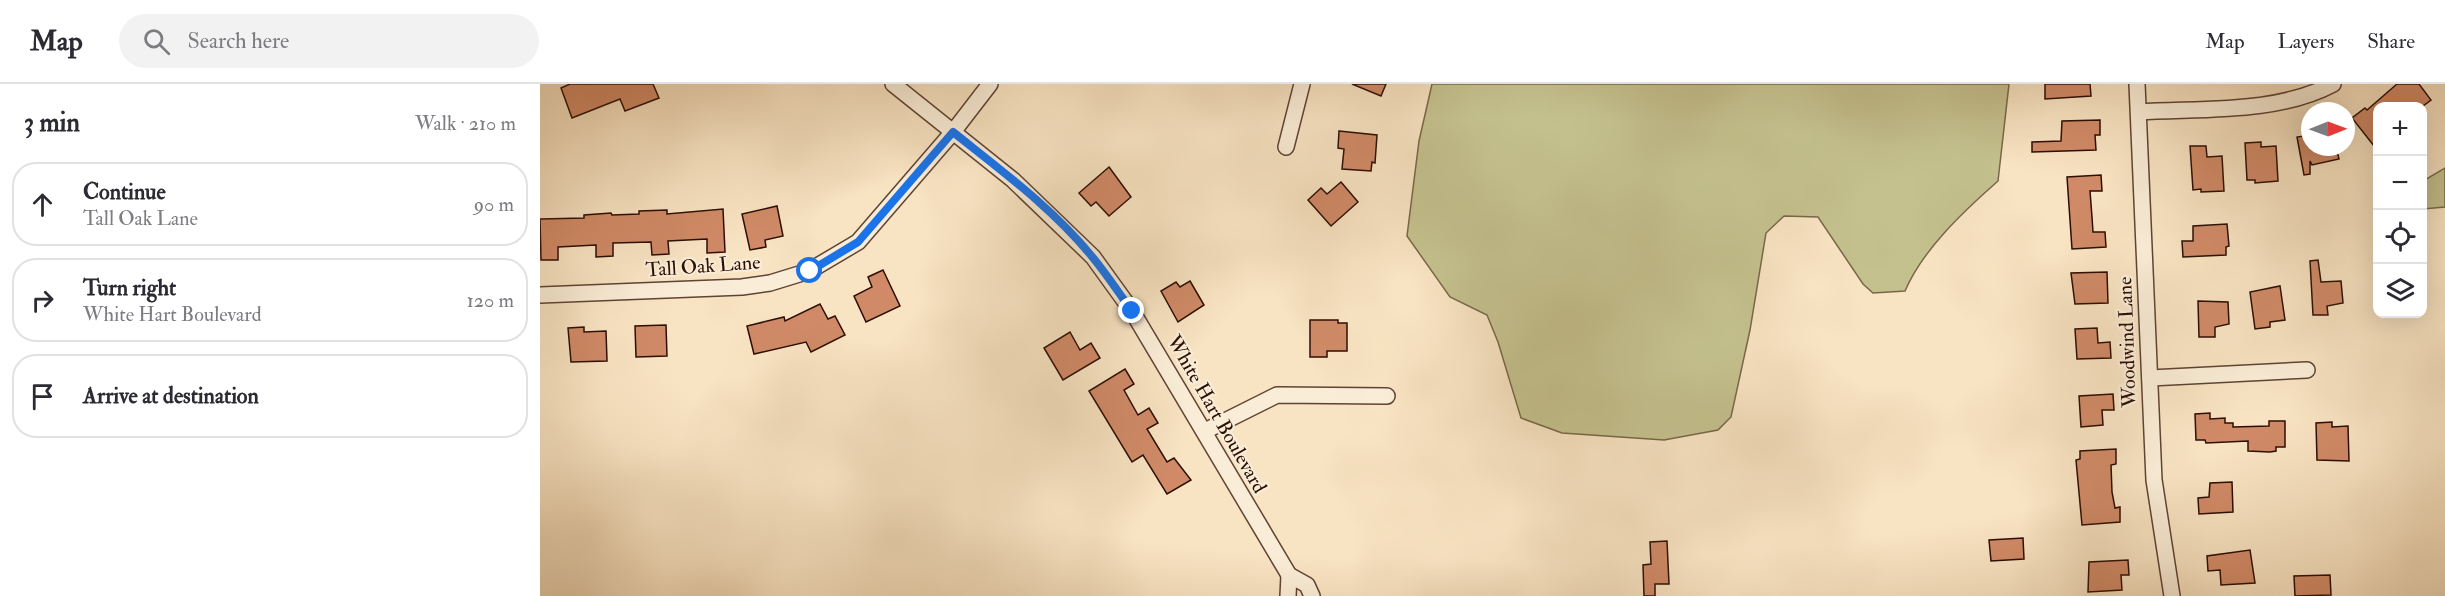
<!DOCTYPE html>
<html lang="en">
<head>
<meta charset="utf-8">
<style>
	body { margin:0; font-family:"IM FELL Double Pica",serif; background:#f2f2f3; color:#2b2b33 }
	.controls { position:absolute; right:18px; top:18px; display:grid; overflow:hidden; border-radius:12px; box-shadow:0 6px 24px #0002 }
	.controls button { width:54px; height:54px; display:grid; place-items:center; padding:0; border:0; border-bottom:2px solid #e1e1e2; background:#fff; color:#2b2b33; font:30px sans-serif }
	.compass { position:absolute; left:1761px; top:18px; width:54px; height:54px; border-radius:50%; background:#fff; box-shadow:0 6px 24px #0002; rotate:89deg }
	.stop { position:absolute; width:18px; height:18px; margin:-14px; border:4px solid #1a73e8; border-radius:50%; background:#fff }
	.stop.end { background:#1a73e8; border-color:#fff; box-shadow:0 2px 6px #0008 }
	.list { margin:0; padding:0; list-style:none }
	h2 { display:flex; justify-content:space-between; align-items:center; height:78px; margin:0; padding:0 24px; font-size:26px }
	h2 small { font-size:20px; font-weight:400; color:#7c7c81 }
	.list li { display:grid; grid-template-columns:39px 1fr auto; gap:18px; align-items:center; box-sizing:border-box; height:84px; margin:0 12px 12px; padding:0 12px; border:2px solid #e1e1e2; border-radius:24px }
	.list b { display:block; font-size:22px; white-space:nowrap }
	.list p { margin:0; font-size:20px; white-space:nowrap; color:#7c7c81 }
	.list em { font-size:20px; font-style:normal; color:#7c7c81 }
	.icon { flex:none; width:33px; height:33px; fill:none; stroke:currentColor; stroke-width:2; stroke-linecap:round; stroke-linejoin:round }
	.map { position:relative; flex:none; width:1905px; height:512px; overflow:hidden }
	header { display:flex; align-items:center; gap:36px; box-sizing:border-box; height:84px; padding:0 30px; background:#fff; border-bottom:2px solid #e1e1e2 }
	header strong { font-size:28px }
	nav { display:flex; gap:33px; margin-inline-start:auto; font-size:21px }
	.search { width:420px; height:54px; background:#f2f2f3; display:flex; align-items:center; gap:15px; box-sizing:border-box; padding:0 21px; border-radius:33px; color:#7c7c81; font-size:22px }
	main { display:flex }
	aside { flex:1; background:#fff }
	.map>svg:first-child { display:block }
	.green { fill:#c4c18e; stroke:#786849; stroke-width:1.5 }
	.building { fill:#d08a67; stroke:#2c0e04; stroke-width:1.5 }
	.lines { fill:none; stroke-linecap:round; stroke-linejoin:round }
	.minor-casing { stroke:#5f4334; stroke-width:18 }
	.minor { stroke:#faedd7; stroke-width:15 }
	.route { stroke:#1a73e8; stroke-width:8 }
	.labels { text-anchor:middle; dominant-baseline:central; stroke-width:4.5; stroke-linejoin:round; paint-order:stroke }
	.street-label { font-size:20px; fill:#2c0e04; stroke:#faedd7 }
</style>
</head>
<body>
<header>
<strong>Map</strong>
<div class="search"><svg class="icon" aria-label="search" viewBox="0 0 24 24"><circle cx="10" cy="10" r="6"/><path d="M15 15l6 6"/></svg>Search here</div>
<nav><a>Map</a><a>Layers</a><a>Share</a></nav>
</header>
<main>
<aside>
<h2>3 min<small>Walk · 210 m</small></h2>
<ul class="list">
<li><svg class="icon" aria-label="ahead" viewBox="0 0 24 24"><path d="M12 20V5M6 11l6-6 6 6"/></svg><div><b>Continue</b><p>Tall Oak Lane</p></div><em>90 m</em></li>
<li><svg class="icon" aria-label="right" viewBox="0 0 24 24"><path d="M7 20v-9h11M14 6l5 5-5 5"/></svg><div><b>Turn right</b><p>White Hart Boulevard</p></div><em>120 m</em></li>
<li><svg class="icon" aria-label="arrive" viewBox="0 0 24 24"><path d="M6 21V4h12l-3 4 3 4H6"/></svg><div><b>Arrive at destination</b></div></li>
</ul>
</aside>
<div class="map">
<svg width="1905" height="512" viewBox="0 0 1905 512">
	<rect width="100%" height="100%" fill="#f8e3c2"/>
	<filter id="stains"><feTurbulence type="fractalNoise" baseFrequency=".00333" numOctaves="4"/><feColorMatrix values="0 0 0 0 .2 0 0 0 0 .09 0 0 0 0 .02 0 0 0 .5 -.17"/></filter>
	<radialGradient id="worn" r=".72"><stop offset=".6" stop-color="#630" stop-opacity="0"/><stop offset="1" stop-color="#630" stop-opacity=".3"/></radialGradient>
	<g class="green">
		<path d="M 892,0 L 1469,0 L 1458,97 C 1424,127 1383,165 1365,207 L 1333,209 L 1323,200 L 1278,133 L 1244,132 L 1226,149 L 1210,246 L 1191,333 L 1178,346 L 1124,356 L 1022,349 L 981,334 L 958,258 L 947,231 L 910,213 L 867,152 L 879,57 Z"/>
		<polygon points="1905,84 1905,123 1883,125 1883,97"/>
	</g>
	<g class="building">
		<polygon points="30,0 113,0 119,14 85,27 80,15 32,34 21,4"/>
		<polygon points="812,0 846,0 841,12"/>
		<polygon points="1505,0 1550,0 1551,12 1505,15"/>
		<polygon points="1857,0 1879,0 1891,16 1883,22 1838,22 1838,67 1812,34 1825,24 1827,26"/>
		<polygon points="1560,36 1560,51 1555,51 1556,66 1492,68 1492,58 1521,57 1522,37"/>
		<polygon points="799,47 837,51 835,79 832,78 831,87 802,85 804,65 798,64"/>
		<polygon points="1770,51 1770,63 1796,63 1799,75 1772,81 1770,77 1770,90 1764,91 1757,53"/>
		<polygon points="1721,58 1721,63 1736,62 1738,97 1715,99 1715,96 1707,96 1705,59"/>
		<polygon points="1650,62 1666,62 1667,73 1682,72 1684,107 1661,108 1661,105 1653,106"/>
		<polygon points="569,83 591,113 569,132 556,118 551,122 539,109"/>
		<polygon points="1561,91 1562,107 1550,107 1552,133 1553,148 1565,148 1566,163 1532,165 1527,93"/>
		<polygon points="801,98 818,118 791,142 768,116 781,104 787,110"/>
		<polygon points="237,122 243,152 225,156 226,163 210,166 202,130"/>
		<polygon points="183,125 185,168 167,169 167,155 128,157 129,170 112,171 111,158 73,159 73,172 56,173 56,161 18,163 18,176 1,176 0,135 44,134 44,131 71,129 72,131 99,130 99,127 127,126 127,130"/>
		<polygon points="1687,140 1689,162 1686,163 1686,171 1643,173 1642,157 1653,157 1653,142"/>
		<polygon points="1778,176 1781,198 1801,197 1803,219 1787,222 1788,231 1773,231 1770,177"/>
		<polygon points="343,186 360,222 326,238 314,212 332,203 328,193"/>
		<polygon points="1567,188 1568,219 1535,220 1531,189"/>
		<polygon points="650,197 664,221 638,238 621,207 636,198 640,203"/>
		<polygon points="1740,202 1745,236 1730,238 1730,243 1715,245 1710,208"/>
		<polygon points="1658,217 1688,218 1689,240 1675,243 1675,253 1659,253"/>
		<polygon points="280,220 288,235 295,232 305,251 271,268 266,258 214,270 207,242 244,233 245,237"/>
		<polygon points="770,236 798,236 798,239 807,239 807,267 787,267 787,273 770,273"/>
		<polygon points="126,241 127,272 96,273 95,242"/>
		<polygon points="44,243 44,248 66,247 67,277 31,278 28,244"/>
		<polygon points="1557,244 1558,259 1570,258 1571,274 1537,275 1535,245"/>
		<polygon points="530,248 540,266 551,259 560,274 523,296 504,264"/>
		<polygon points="585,285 594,300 584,306 598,331 609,324 618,339 607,345 627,378 634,374 651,396 627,410 603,371 592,378 549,307"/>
		<polygon points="1573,310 1574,326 1562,326 1563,341 1541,343 1539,312"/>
		<polygon points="1670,329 1670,335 1685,334 1685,339 1693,339 1693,343 1729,342 1729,337 1745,337 1745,363 1736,363 1736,367 1730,368 1708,367 1708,357 1666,359 1665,356 1656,356 1655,330"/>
		<polygon points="1792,338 1792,343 1808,342 1809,377 1777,376 1776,339"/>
		<polygon points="1576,365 1576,380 1571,381 1572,408 1575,424 1580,423 1580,438 1542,441 1536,376 1540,375 1540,367"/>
		<polygon points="1692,398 1693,428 1659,430 1658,414 1669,413 1670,399"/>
		<polygon points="1483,454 1484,475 1451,477 1449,456"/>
		<polygon points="1127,457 1129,500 1115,500 1115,512 1104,512 1103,481 1111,480 1110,458"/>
		<polygon points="1710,466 1715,499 1681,501 1680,486 1668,487 1667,472"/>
		<polygon points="1588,476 1589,491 1581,491 1582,506 1548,508 1549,478"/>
		<polygon points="1790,491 1791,511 1755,512 1754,492"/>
	</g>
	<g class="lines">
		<defs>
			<g id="minor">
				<polyline points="353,0 473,96 553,173 592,227 749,491 767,501 772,512"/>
				<polyline points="1597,0 1614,396 1632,512"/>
				<path d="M 1599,28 C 1663,24 1736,30 1793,0"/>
				<polyline points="746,63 762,0"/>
				<polyline points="0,211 202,203 230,199 269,187 318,158 413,48 450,0"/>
				<polyline points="1610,294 1767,286"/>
				<polyline points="665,347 737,311 847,312"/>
				<polyline points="748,512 749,491"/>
			</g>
		</defs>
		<use href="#minor" class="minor-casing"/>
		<use href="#minor" class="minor"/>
	</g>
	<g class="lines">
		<path class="route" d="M 270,187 L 318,158 L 413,48 C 462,87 515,126 554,175 C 567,191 579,209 592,227"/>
	</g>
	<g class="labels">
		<g class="street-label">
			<text transform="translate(163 182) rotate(-4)">Tall Oak Lane</text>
			<text transform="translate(1587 258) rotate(-92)">Woodwind Lane</text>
			<text transform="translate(677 330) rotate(60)">White Hart Boulevard</text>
		</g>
	</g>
	<rect width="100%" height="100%" filter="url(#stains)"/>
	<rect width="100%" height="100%" fill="url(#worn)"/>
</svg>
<div class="controls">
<button>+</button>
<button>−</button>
<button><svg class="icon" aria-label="locate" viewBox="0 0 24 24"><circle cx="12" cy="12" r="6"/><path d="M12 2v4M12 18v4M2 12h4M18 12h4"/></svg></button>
<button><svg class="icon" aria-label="layers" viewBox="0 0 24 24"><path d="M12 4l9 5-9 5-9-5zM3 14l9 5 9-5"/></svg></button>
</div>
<svg class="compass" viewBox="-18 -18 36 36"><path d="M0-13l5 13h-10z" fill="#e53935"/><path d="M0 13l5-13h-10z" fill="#7c7c81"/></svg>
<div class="stop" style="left:270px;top:187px"></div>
<div class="stop end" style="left:592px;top:227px"></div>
</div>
</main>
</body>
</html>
